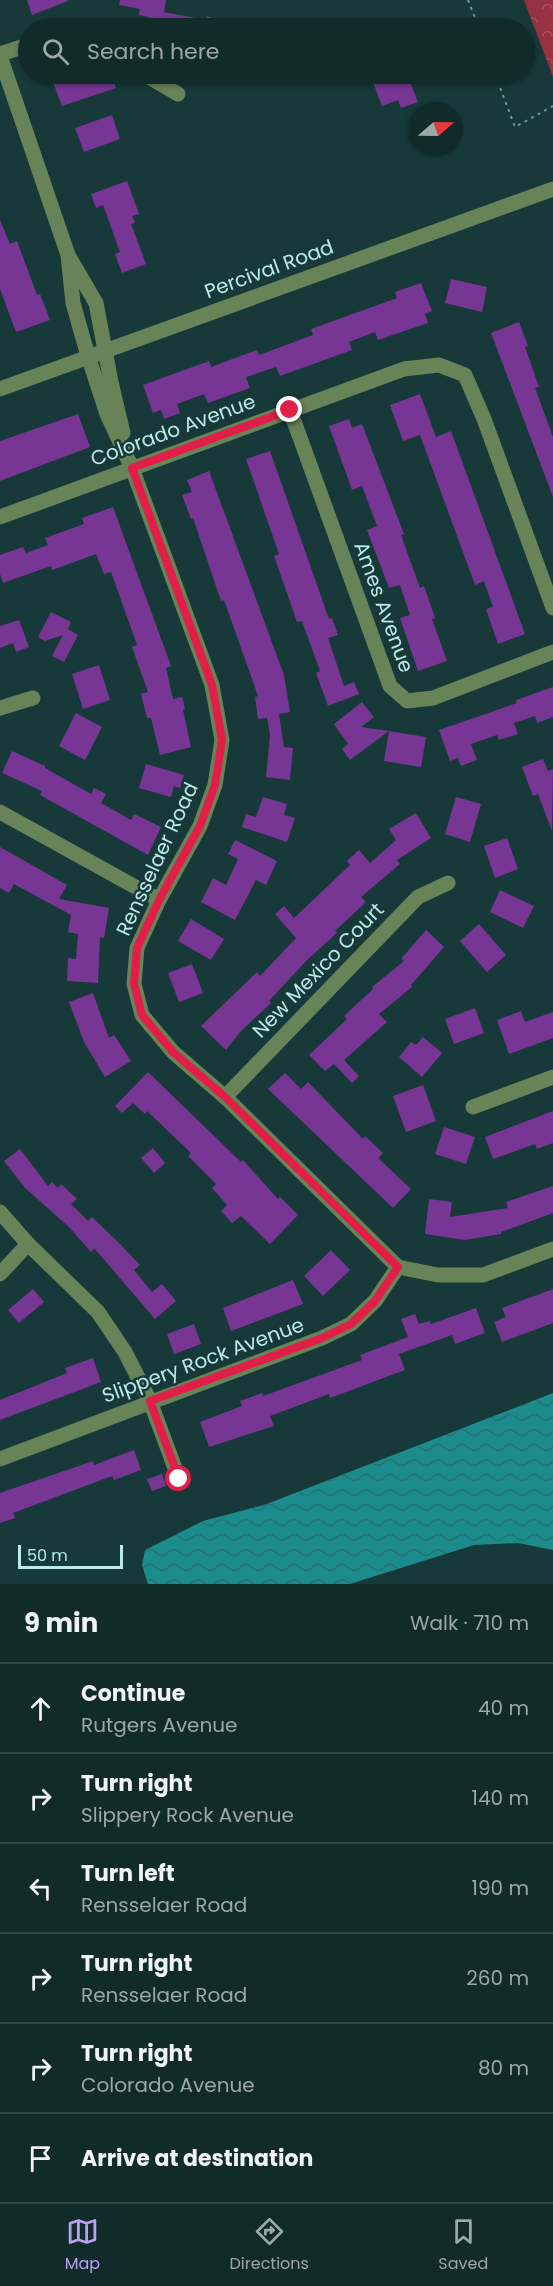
<!DOCTYPE html>
<html lang="en">
<head>
<meta charset="utf-8">
<style>
	body { margin:0; font-family:Poppins,sans-serif; background:#1e3737; color:#f1f3f6 }
	.compass { position:absolute; left:409px; top:102px; width:54px; height:54px; border-radius:50%; background:#112b2b; box-shadow:0 2px 4px #0004; rotate:70deg }
	.scale { position:absolute; left:18px; bottom:15px; width:105px; box-sizing:border-box; padding-left:6px; border:3px solid #bbeae9; border-top:0; font-size:16px; line-height:21px; white-space:nowrap; color:#bbeae9; -webkit-text-stroke:4px #173939; paint-order:stroke }
	.stop { position:absolute; width:18px; height:18px; margin:-14px; border:4px solid #e11d48; border-radius:50%; background:#fff }
	.stop.end { background:#e11d48; border-color:#fff; box-shadow:0 2px 6px #0008 }
	.list { margin:0; padding:0; list-style:none }
	h2 { display:flex; justify-content:space-between; align-items:center; height:78px; margin:0; padding:0 24px; font-size:26px }
	h2 small { font-size:20px; font-weight:400; color:#9ca7a9 }
	.list li { display:grid; grid-template-columns:39px 1fr auto; gap:18px; align-items:center; box-sizing:border-box; height:90px; padding:0 24px; border-top:2px solid #304747 }
	.list b { display:block; font-size:22px; white-space:nowrap }
	.list p { margin:0; font-size:20px; white-space:nowrap; color:#9ca7a9 }
	.list em { font-size:20px; font-style:normal; color:#9ca7a9 }
	.icon { flex:none; width:33px; height:33px; fill:none; stroke:currentColor; stroke-width:2; stroke-linecap:round; stroke-linejoin:round }
	.map { position:relative; flex:none; width:553px; height:1584px; overflow:hidden }
	.search { position:absolute; background:#112b2b; box-shadow:0 2px 4px #0004; left:18px; right:18px; top:18px; height:66px; display:flex; align-items:center; gap:15px; box-sizing:border-box; padding:0 21px; border-radius:33px; color:#9ca7a9; font-size:22px }
	.sheet { height:618px; background:#112b2b }
	nav { display:flex; justify-content:space-around; align-items:center; box-sizing:border-box; height:84px; border-top:2px solid #304747; background:#112b2b; font-size:16px; color:#9ca7a9 }
	nav a { display:grid; justify-items:center; gap:3px }
	nav .on { color:#bca0f2 }
	.map>svg:first-child { display:block }
	.forest { fill:url(#forest-crowns) }
	.water { fill:url(#water-waves) }
	.building { fill:#773693 }
	.lines { fill:none; stroke-linecap:round; stroke-linejoin:round }
	.path { stroke:#6d9695; stroke-width:2; stroke-dasharray:3 4.5; stroke-linecap:butt }
	.minor { stroke:#688358; stroke-width:15 }
	.route { stroke:#e11d48; stroke-width:8 }
	.labels { text-anchor:middle; dominant-baseline:central; stroke-width:5; stroke-linejoin:round; paint-order:stroke }
	.street-label { font-size:20px; fill:#bbeae9; stroke:#173939 }
</style>
</head>
<body>
<div class="map">
<svg width="553" height="1584" viewBox="0 0 553 1584">
	<defs>
		<pattern id="forest-crowns" width="20" height="18" patternUnits="userSpaceOnUse" patternTransform="scale(1.5)"><rect width="20" height="18" fill="#973242"/><path d="M2 6a3 3 0 1 1 6 0M12 15a3 3 0 1 1 6 0" fill="none" stroke="#a4505d"/></pattern>
		<pattern id="water-waves" width="16" height="10" patternUnits="userSpaceOnUse" patternTransform="scale(1.5)"><rect width="16" height="10" fill="#1b8b8b"/><path d="M0 5q4-4 8 0t8 0" fill="none" stroke="#257373"/></pattern>
	</defs>
	<rect width="100%" height="100%" fill="#173939"/>
	<polygon class="forest" points="524,0 553,0 553,77"/>
	<polygon class="water" points="553,1393 553,1550 518,1543 474,1545 350,1584 148,1584 142,1565 145,1550 203,1521 264,1505"/>
	<g class="building">
		<polygon points="27,0 68,0 68,1 32,15"/>
		<polygon points="120,0 166,0 164,12 205,20 207,16 239,27 239,28 169,28 148,25 149,17 139,15 140,9 119,5"/>
		<polygon points="50,74 110,74 116,88 62,106"/>
		<polygon points="381,74 407,74 418,102 401,108 398,100 382,106 371,77"/>
		<polygon points="112,115 120,139 84,152 75,128"/>
		<polygon points="127,181 139,214 132,216 135,223 131,224 146,264 122,273 115,254 120,252 103,205 96,208 91,194"/>
		<polygon points="0,220 10,244 17,241 37,295 40,294 50,320 16,332 0,289"/>
		<polygon points="451,279 487,287 482,312 445,303"/>
		<polygon points="421,283 432,311 425,314 428,323 378,340 375,332 349,342 352,350 280,376 276,367 246,377 250,388 208,403 204,394 177,404 180,413 164,419 161,410 153,413 143,385 209,361 211,367 257,350 259,355 313,335 311,329 397,298 395,292"/>
		<polygon points="519,322 528,346 525,347 539,387 535,388 553,437 553,497 491,333"/>
		<polygon points="420,394 436,437 451,431 525,634 498,644 486,609 493,607 484,581 475,585 420,435 403,441 390,405"/>
		<polygon points="78,414 90,447 0,481 0,441"/>
		<polygon points="349,419 352,428 362,424 404,534 401,535 420,588 424,586 435,618 432,619 447,661 418,671 400,618 410,615 400,585 389,588 367,530 377,526 362,486 352,490 329,426"/>
		<polygon points="270,451 329,619 332,618 338,635 328,638 344,686 354,682 359,694 328,706 316,673 320,671 302,621 297,622 274,556 279,554 246,459"/>
		<polygon points="209,471 284,675 290,712 279,714 284,747 293,748 290,780 266,777 270,735 267,718 258,719 255,697 258,696 224,600 221,601 193,518 191,519 182,495 192,492 187,480"/>
		<polygon points="113,507 171,666 166,668 173,699 182,697 185,709 183,710 191,747 160,755 151,718 147,718 141,694 148,692 132,647 137,645 111,572 104,574 96,554 52,570 51,566 3,583 0,574 0,555 23,547 26,553 48,545 45,538 84,524 82,518"/>
		<polygon points="51,612 71,622 68,629 78,635 64,662 52,656 63,635 45,641 38,637"/>
		<polygon points="19,620 29,647 16,652 13,643 0,648 0,626"/>
		<polygon points="99,665 110,700 83,709 72,674"/>
		<polygon points="553,687 553,717 537,723 535,716 514,723 518,734 499,740 497,735 471,744 477,760 461,766 458,758 450,761 439,730 517,703 516,700"/>
		<polygon points="362,702 374,717 361,727 389,731 350,760 342,749 348,744 334,724"/>
		<polygon points="76,713 102,727 85,760 59,746"/>
		<polygon points="389,731 426,737 421,767 384,761"/>
		<polygon points="12,751 45,766 45,768 91,794 94,788 106,794 101,803 131,820 134,814 161,827 148,855 40,795 42,791 2,773"/>
		<polygon points="543,759 548,771 553,769 552,831 538,794 533,796 522,767"/>
		<polygon points="146,764 184,775 180,788 174,786 171,797 139,788"/>
		<polygon points="263,797 287,804 284,815 295,818 287,842 242,827 246,814 256,817"/>
		<polygon points="456,797 481,804 470,842 445,834"/>
		<polygon points="416,813 431,838 397,860 400,864 361,897 366,902 335,931 337,933 307,960 269,1001 271,1003 241,1031 226,1050 201,1026 257,972 260,976 296,938 275,914 284,906 294,918 350,865 347,861 359,850 370,863 396,840 389,829"/>
		<polygon points="507,838 518,869 495,878 484,846"/>
		<polygon points="235,840 277,861 266,885 256,880 235,920 201,902 213,878 226,885 238,859 228,854"/>
		<polygon points="0,847 67,885 59,899 109,908 104,938 100,937 98,983 67,981 68,958 76,959 78,934 68,932 71,915 14,884 9,893 0,888"/>
		<polygon points="500,890 534,906 523,928 490,912"/>
		<polygon points="191,919 224,939 211,960 178,941"/>
		<polygon points="479,924 506,955 487,972 460,941"/>
		<polygon points="426,930 444,947 411,985 412,987 379,1014 387,1022 344,1060 359,1076 352,1083 334,1064 325,1071 309,1055 347,1019 344,1016 373,989 372,987 404,961 401,959"/>
		<polygon points="192,964 203,993 179,1002 168,973"/>
		<polygon points="93,993 109,1038 114,1035 131,1061 105,1077 84,1042 69,1002"/>
		<polygon points="475,1008 484,1033 454,1044 445,1019"/>
		<polygon points="521,1011 525,1022 553,1012 553,1038 509,1054 497,1020"/>
		<polygon points="423,1037 442,1053 422,1077 399,1057 411,1042 416,1045"/>
		<polygon points="148,1072 241,1162 243,1160 278,1199 280,1197 298,1215 270,1244 241,1216 232,1223 221,1211 227,1205 212,1188 216,1184 188,1156 191,1153 147,1111 145,1114 133,1103 122,1113 115,1106"/>
		<polygon points="285,1073 301,1089 308,1082 363,1139 365,1136 383,1153 378,1158 411,1189 393,1208 268,1089"/>
		<polygon points="423,1085 436,1121 406,1132 393,1096"/>
		<polygon points="553,1111 553,1143 537,1149 535,1144 493,1159 485,1137"/>
		<polygon points="444,1127 475,1137 466,1164 435,1154"/>
		<polygon points="153,1148 165,1163 154,1173 141,1158"/>
		<polygon points="20,1149 48,1186 52,1182 58,1188 61,1184 77,1199 71,1204 88,1221 92,1217 119,1243 140,1265 134,1270 152,1292 162,1284 176,1301 155,1319 94,1248 91,1252 69,1227 25,1188 4,1161"/>
		<polygon points="553,1186 553,1213 501,1232 501,1234 465,1240 425,1234 429,1199 452,1202 450,1217 508,1208 506,1202"/>
		<polygon points="331,1250 350,1270 323,1296 304,1276"/>
		<polygon points="293,1280 303,1304 231,1331 223,1308"/>
		<polygon points="33,1289 44,1302 19,1323 8,1310"/>
		<polygon points="553,1289 553,1323 502,1342 494,1322 506,1317 502,1308"/>
		<polygon points="476,1308 485,1333 455,1344 452,1335 399,1354 405,1370 330,1398 329,1394 270,1416 274,1426 209,1447 200,1422 242,1406 240,1401 262,1393 263,1396 362,1360 360,1355 408,1337 401,1319 415,1314 419,1324 430,1321 431,1324"/>
		<polygon points="194,1324 201,1344 174,1354 167,1334"/>
		<polygon points="93,1358 101,1382 0,1420 0,1400 67,1373 65,1368"/>
		<polygon points="134,1450 141,1470 114,1480 112,1476 56,1497 13,1513 15,1518 0,1523 0,1493 93,1461 94,1465"/>
		<polygon points="162,1474 166,1486 152,1491 147,1479"/>
	</g>
	<g class="lines">
		<g class="path">
			<polyline points="468,0 479,28"/>
			<polyline points="495,74 515,127 553,106"/>
		</g>
		<g class="minor">
			<polyline points="94,28 96,28"/>
			<polyline points="0,54 28,45"/>
			<polyline points="0,56 68,255 96,303 111,382 123,433"/>
			<polyline points="146,74 149,77 178,94"/>
			<polyline points="68,255 73,303 88,356 107,414 132,468 212,685 222,740 215,785 200,826 159,900 137,948 134,984 142,1015 173,1052 225,1097 398,1267 438,1275 483,1275 553,1249"/>
			<polyline points="0,389 553,189"/>
			<polyline points="290,410 390,686 407,701 433,698 553,652"/>
			<polyline points="0,517 404,369 439,365 465,375 484,419 553,608"/>
			<polyline points="0,708 33,698"/>
			<polyline points="0,812 159,900"/>
			<polyline points="225,1097 418,897 448,883"/>
			<polyline points="473,1107 553,1077"/>
			<polyline points="0,1212 28,1244 98,1312 125,1352 150,1401 179,1479"/>
			<polyline points="0,1274 28,1244"/>
			<polyline points="0,1459 322,1338 351,1324 375,1301 398,1267"/>
		</g>
	</g>
	<g class="lines">
		<polyline class="route" points="179,1479 150,1401 322,1338 351,1324 375,1301 398,1267 225,1097 173,1052 142,1015 134,984 137,948 159,900 200,826 215,785 222,740 212,685 132,468 290,410"/>
	</g>
	<g class="labels">
		<g class="street-label">
			<text transform="translate(269 269) rotate(-20)">Percival Road</text>
			<text transform="translate(173 430) rotate(-20)">Colorado Avenue</text>
			<text transform="translate(384 607) rotate(70)">Ames Avenue</text>
			<text transform="translate(157 859) rotate(-65)">Rensselaer Road</text>
			<text transform="translate(318 970) rotate(-46)">New Mexico Court</text>
			<text transform="translate(203 1360) rotate(-20)">Slippery Rock Avenue</text>
		</g>
	</g>
</svg>
<svg class="compass" viewBox="-18 -18 36 36"><path d="M0-13l5 13h-10z" fill="#e53935"/><path d="M0 13l5-13h-10z" fill="#9ca7a9"/></svg>
<div class="scale">50 m</div>
<div class="stop" style="left:179px;top:1479px"></div>
<div class="stop end" style="left:290px;top:410px"></div>
<div class="search"><svg class="icon" aria-label="search" viewBox="0 0 24 24"><circle cx="10" cy="10" r="6"/><path d="M15 15l6 6"/></svg>Search here</div>
</div>
<section class="sheet">
<h2>9 min<small>Walk · 710 m</small></h2>
<ul class="list">
<li><svg class="icon" aria-label="ahead" viewBox="0 0 24 24"><path d="M12 20V5M6 11l6-6 6 6"/></svg><div><b>Continue</b><p>Rutgers Avenue</p></div><em>40 m</em></li>
<li><svg class="icon" aria-label="right" viewBox="0 0 24 24"><path d="M7 20v-9h11M14 6l5 5-5 5"/></svg><div><b>Turn right</b><p>Slippery Rock Avenue</p></div><em>140 m</em></li>
<li><svg class="icon" aria-label="left" viewBox="0 0 24 24"><path d="M17 20v-9H6M10 6l-5 5 5 5"/></svg><div><b>Turn left</b><p>Rensselaer Road</p></div><em>190 m</em></li>
<li><svg class="icon" aria-label="right" viewBox="0 0 24 24"><path d="M7 20v-9h11M14 6l5 5-5 5"/></svg><div><b>Turn right</b><p>Rensselaer Road</p></div><em>260 m</em></li>
<li><svg class="icon" aria-label="right" viewBox="0 0 24 24"><path d="M7 20v-9h11M14 6l5 5-5 5"/></svg><div><b>Turn right</b><p>Colorado Avenue</p></div><em>80 m</em></li>
<li><svg class="icon" aria-label="arrive" viewBox="0 0 24 24"><path d="M6 21V4h12l-3 4 3 4H6"/></svg><div><b>Arrive at destination</b></div></li>
</ul>
</section>
<nav>
<a class="on"><svg class="icon" aria-label="map" viewBox="0 0 24 24"><path d="M3 6l6-2 6 2 6-2v14l-6 2-6-2-6 2zM9 4v14M15 6v14"/></svg>Map</a>
<a><svg class="icon" aria-label="directions" viewBox="0 0 24 24"><path d="M12 3l9 9-9 9-9-9zM9 14v-3h6M13 9l2 2-2 2"/></svg>Directions</a>
<a><svg class="icon" aria-label="saved" viewBox="0 0 24 24"><path d="M7 4h10v16l-5-4-5 4z"/></svg>Saved</a>
</nav>
</body>
</html>
